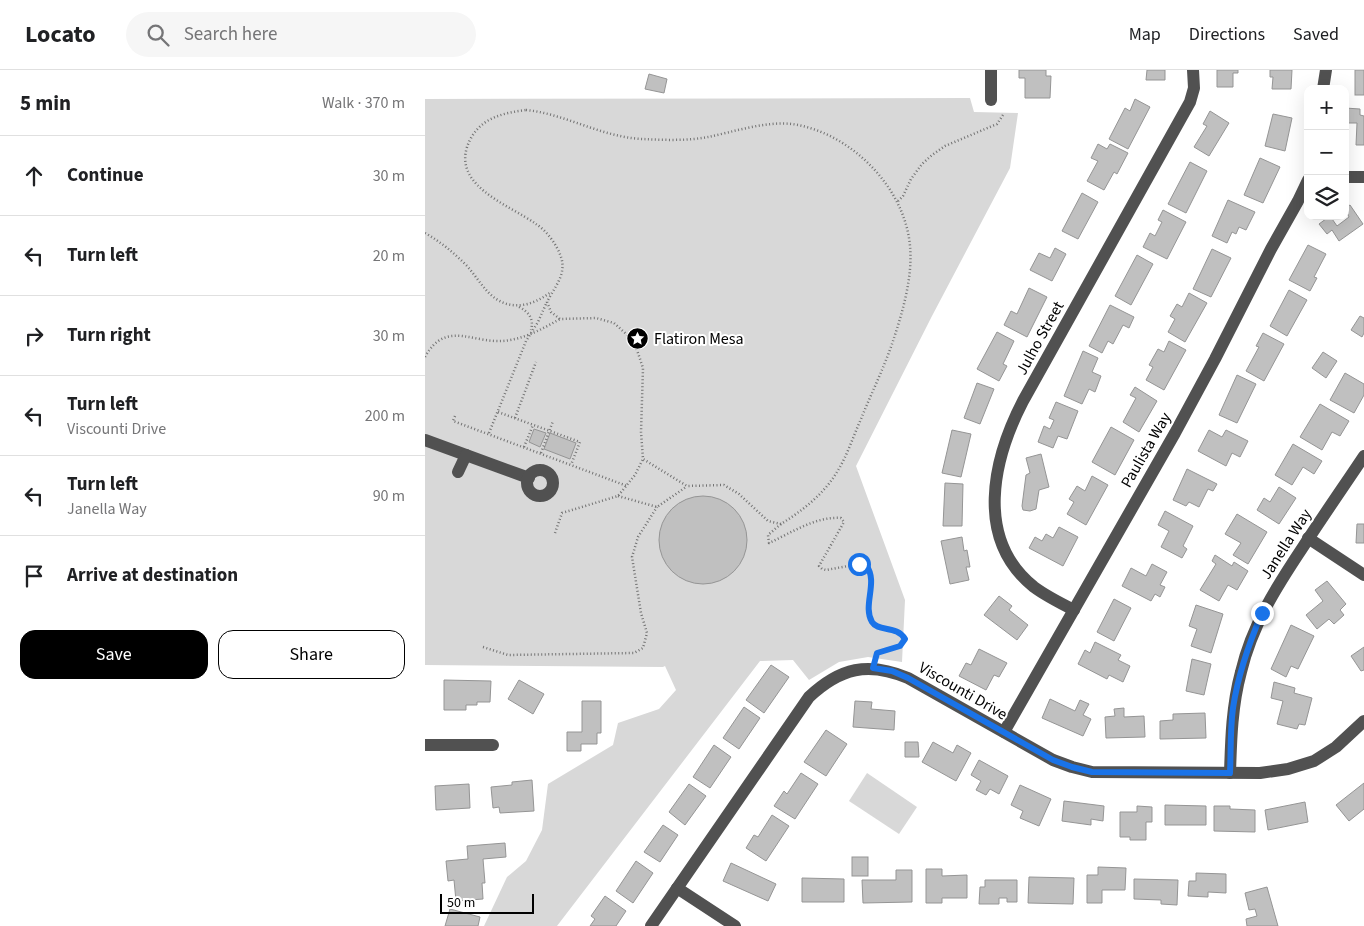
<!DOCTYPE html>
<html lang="en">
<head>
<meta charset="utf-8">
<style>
	body { margin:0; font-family:"Source Sans 3",sans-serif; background:#f6f6f6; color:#202124 }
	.controls { position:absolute; right:15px; top:15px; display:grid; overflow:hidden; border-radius:10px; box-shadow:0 5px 20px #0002 }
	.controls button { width:45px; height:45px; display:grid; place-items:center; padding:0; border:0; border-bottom:1px solid #e0e0e0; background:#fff; color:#202124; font:25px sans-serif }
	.scale { position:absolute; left:15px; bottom:12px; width:94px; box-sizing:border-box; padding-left:5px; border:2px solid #000; border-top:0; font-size:14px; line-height:18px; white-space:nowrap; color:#000; -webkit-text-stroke:4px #fff; paint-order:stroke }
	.stop { position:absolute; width:15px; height:15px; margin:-11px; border:4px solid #1a73e8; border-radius:50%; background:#fff }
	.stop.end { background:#1a73e8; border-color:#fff; box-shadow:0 1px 5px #0008 }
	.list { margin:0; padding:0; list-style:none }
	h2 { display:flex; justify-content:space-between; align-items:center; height:65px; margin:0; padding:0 20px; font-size:21px }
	h2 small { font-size:16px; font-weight:400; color:#757577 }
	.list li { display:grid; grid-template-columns:32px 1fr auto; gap:15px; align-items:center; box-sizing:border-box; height:80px; padding:0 20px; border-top:1px solid #e0e0e0 }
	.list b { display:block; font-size:19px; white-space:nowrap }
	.list p { margin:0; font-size:16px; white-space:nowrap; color:#757577 }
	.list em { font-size:16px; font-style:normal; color:#757577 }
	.actions { display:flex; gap:10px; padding:15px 20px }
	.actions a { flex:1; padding:11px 0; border:1px solid #000; border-radius:15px; text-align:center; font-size:18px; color:#000 }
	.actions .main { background:#000; color:#fff }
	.icon { flex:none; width:28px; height:28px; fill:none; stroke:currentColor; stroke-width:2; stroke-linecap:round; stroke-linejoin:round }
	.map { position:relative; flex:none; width:939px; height:856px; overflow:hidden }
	header { display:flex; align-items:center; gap:30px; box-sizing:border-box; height:70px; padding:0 25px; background:#fff; border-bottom:1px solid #e0e0e0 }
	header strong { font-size:24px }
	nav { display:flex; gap:28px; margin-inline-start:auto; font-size:18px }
	.search { width:350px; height:45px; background:#f6f6f6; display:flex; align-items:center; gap:12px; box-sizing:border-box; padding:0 18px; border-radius:28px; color:#757577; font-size:19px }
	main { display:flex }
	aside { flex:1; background:#fff }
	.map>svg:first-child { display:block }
	.green { fill:#d8d8d8 }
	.building { fill:#c0c0c0; stroke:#959595 }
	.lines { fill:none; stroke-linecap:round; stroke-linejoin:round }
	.path { stroke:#737373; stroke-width:2.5; stroke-dasharray:1 2.5; stroke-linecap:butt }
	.minor { stroke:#515151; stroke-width:12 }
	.route { stroke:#1a73e8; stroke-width:6 }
	.labels { text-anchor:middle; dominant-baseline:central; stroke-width:4; stroke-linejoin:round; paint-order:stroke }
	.street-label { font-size:16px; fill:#000; stroke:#fff }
	.poi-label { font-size:16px; fill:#000; stroke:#fff; text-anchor:start }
</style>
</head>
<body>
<header>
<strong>Locato</strong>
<div class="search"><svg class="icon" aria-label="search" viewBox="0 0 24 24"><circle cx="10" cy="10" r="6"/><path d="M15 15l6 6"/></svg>Search here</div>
<nav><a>Map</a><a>Directions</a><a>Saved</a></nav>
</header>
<main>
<aside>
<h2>5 min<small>Walk · 370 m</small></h2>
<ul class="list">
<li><svg class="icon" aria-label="ahead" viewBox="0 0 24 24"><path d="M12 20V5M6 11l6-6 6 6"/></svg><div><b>Continue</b></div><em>30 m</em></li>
<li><svg class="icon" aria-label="left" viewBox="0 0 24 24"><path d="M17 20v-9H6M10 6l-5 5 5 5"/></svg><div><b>Turn left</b></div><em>20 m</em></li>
<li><svg class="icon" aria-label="right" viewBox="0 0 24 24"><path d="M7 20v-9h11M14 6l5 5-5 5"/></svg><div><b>Turn right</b></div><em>30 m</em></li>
<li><svg class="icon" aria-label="left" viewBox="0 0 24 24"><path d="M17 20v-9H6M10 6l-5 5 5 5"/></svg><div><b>Turn left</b><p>Viscounti Drive</p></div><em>200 m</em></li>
<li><svg class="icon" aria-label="left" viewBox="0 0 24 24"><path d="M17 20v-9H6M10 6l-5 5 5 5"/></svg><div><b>Turn left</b><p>Janella Way</p></div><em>90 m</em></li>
<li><svg class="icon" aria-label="arrive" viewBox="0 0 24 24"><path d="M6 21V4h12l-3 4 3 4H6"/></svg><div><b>Arrive at destination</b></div></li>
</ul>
<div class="actions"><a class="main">Save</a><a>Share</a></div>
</aside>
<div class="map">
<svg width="939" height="856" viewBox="0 0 939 856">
	<rect width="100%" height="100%" fill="#fff"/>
	<g class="green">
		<polygon points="545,28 549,42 593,43 585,98 507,246 431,396 480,530 477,592 443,587 414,592 384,610 368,590 335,591 132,856 59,856 82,807 101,791 117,760 123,714 188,675 193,653 234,639 251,620 240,596 238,597 0,595 0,29"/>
		<polygon points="442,703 492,737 474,764 424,731"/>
	</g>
	<g class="building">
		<polygon points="594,0 621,0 621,6 626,6 625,28 600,28 600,8 594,8"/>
		<polygon points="722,0 740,0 740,10 721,10"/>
		<polygon points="792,0 813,0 813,3 808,3 808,17 792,17"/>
		<polygon points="845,0 867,0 866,19 847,19 848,7 845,7"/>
		<rect x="930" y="0" width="9" height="25"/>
		<polygon points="224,4 242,9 239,23 220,19"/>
		<polygon points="710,29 725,37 703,79 684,69 700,38 705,41"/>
		<polygon points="920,38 935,39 935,45 939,46 939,75 931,75 932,53 920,53"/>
		<polygon points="785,41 804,53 784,86 769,77 782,56 778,54"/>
		<polygon points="848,44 867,48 860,81 840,76"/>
		<polygon points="673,74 682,79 685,74 703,83 692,104 689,102 679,120 662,111 673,91 666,88"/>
		<polygon points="835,88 855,97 838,133 819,125"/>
		<polygon points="765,92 782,101 761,143 743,134"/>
		<polygon points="657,123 673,132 653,169 637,161"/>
		<polygon points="803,130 830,142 821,160 814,157 811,164 807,162 802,173 787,166"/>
		<polygon points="925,135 938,154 914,171 907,160 902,164 894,154 905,146 912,156 924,147 920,138"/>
		<polygon points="738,140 761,152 742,189 718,177 725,163 730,166 737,152 733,150"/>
		<polygon points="883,175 901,184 889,207 892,208 885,221 864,210"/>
		<polygon points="630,178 641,184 627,211 605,200 614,183 625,188"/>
		<polygon points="787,179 806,188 786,227 768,219"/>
		<polygon points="712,185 728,194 706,235 690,226"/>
		<polygon points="604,218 622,227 602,267 579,255 586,241 592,244"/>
		<polygon points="864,220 882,230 862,266 845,256"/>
		<polygon points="764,223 782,233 760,272 743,262 750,249 745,246 752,234 757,237"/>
		<polygon points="685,235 709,247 704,258 698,255 688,274 683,271 677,283 664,276"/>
		<polygon points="935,246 939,248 939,263 937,267 926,260"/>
		<polygon points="572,262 589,271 578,294 582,296 574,311 552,299"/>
		<polygon points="838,263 859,274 839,311 821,301 834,277 831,276"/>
		<polygon points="744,271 761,280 739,320 721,310 728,297 724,295 733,279 739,282"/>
		<polygon points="658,281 673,288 667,302 676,306 670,322 664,319 657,334 639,326"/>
		<polygon points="898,282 912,291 901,308 887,298"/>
		<polygon points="920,303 939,314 939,325 929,343 905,330"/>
		<polygon points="812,305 831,314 812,353 794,345"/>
		<polygon points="552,313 569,319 555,354 539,348"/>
		<polygon points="710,317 732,331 714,362 698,352 711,328 705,325"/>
		<polygon points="631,332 653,341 642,369 633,366 628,378 613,372 619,356 625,359 629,350 624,348"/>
		<polygon points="895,334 924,351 915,366 907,362 897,380 875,367"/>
		<polygon points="686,357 709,370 690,405 667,392"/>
		<polygon points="109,359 121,363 115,377 104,372"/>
		<polygon points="527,360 546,364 536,407 517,403"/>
		<polygon points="784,360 797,367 801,360 823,371 815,387 807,383 801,396 773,381"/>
		<polygon points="125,363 151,373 145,389 119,379"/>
		<polygon points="868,374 897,391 889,404 878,397 867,415 850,405"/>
		<polygon points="616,384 624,417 614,420 611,439 605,441 598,440 597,436 601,405 605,403 601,388"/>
		<polygon points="762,399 792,414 788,421 783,419 774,437 764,432 761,436 748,430"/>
		<polygon points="667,406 683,415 661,455 642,444 649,432 644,429 652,416 660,421"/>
		<polygon points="520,413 538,414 537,456 518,456"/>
		<polygon points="854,417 871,428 854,454 832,440 839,428 845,432"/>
		<circle cx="278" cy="470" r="44"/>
		<polygon points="740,441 768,456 758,476 762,479 757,488 736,477 744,461 733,455"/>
		<polygon points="812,444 842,462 823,494 808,485 816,473 800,464"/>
		<polygon points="932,454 939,454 939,473 931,473"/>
		<polygon points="634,457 653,467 638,496 604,478 610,467 617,471 621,464 628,468"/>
		<polygon points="537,467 539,481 542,480 545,497 541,497 544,510 525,514 516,471"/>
		<polygon points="790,485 807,496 809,492 823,501 812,520 803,515 794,531 775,520 791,494 787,491"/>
		<polygon points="727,494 742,502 735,515 740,517 735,527 730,524 726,531 697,516 706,498 721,506"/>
		<polygon points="902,511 921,534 915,540 919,545 909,554 904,549 892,559 881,545 898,531 890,520"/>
		<polygon points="574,526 587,536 584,540 603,555 592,570 559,545"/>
		<polygon points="689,529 706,538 689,571 672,562"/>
		<polygon points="771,535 798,544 786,583 766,576 772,559 764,556"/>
		<polygon points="866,555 889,566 873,599 866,596 861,607 846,599"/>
		<polygon points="670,572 696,585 693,590 705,596 698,612 684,605 682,609 653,594 660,580 665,583"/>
		<polygon points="939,577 939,600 936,601 926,586"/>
		<polygon points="554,579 582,593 574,607 569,605 561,620 534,606 541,593 546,595"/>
		<polygon points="767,589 786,594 779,625 761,621"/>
		<polygon points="346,595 364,607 339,643 321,630"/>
		<polygon points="19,610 66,611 65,632 52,632 52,635 41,635 41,640 19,640"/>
		<polygon points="94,610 119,624 108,644 83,629"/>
		<polygon points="849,612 870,618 869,623 887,628 880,655 874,654 872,659 852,654 858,631 846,628"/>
		<polygon points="625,629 650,641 655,630 664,634 658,645 666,649 658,666 617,648"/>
		<polygon points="157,631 176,631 176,663 172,663 172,674 156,674 156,681 142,681 142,662 157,662"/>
		<polygon points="430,631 447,632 446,639 470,641 469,660 428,657"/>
		<polygon points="319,637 335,648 314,679 298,668"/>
		<polygon points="699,638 699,647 719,646 720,667 681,668 680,647 690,646 689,639"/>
		<polygon points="780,643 781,668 735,669 735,651 748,650 748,644"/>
		<polygon points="401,660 422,674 401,706 379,692"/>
		<polygon points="480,672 493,672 494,687 480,687"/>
		<polygon points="508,672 528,683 532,675 546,683 531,711 497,692"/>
		<polygon points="289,675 306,687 285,718 268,707"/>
		<polygon points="554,690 583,706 574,724 565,719 561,725 551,720 556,711 546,705"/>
		<polygon points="376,703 393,714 370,749 349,736 359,721 362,724"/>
		<polygon points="107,710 109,741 75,743 74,737 68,738 66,717 87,715 87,712"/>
		<polygon points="939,713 939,739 924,751 911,735"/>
		<polygon points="44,714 45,738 11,740 10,716"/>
		<polygon points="264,714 281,726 260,755 244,742"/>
		<polygon points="595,715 626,729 614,756 595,748 598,741 586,735"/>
		<polygon points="639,731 679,736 678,751 666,749 666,755 637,751"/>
		<polygon points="880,732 883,752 843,760 840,740"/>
		<polygon points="740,735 781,736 781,755 740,755"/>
		<polygon points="712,736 727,737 727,752 721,752 721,770 705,770 705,767 695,767 695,742 712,742"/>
		<polygon points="789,736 805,736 805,739 830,740 830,762 789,761"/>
		<polygon points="347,745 364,756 341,791 321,778 329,765 333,767"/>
		<polygon points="238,755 253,765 235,792 219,782"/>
		<polygon points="80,773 81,787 58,789 60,813 57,813 58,829 31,831 29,810 23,811 21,791 43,789 42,776"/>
		<rect x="427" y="787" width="16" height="19"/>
		<polygon points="211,791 228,803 208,833 191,821"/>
		<polygon points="306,793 351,814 343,831 298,811"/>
		<polygon points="673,797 701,798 700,820 677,820 677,833 662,833 662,805 673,805"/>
		<polygon points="501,799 517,799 517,806 542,805 542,828 517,828 517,833 501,833"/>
		<polygon points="471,800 487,800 487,832 438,833 437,810 471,810"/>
		<polygon points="771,803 801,804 801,823 783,822 783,827 763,826 764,811 771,811"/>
		<polygon points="604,807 649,808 648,834 603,833"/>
		<polygon points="377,808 419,809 419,832 377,832"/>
		<polygon points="709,809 753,810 752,835 736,834 736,830 709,829"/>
		<polygon points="560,810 592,810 592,832 582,832 582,828 574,828 574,834 554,834 555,817 560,817"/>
		<polygon points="842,817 853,856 822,856 821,849 832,846 830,839 824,840 820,823"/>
		<polygon points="180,826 201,841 191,856 165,856 170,849 166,846"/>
		<polygon points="25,839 55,847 53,856 20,856"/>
	</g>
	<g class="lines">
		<g class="path">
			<path d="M 101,40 C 141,44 176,67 217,69 C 238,70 262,71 283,67 C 308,62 340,51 367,54 C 425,62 480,117 485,176 C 488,208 477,244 467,274 C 458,300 446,324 436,349 C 428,367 422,386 412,402 C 399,424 377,441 356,454 L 343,451 L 314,424 L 299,415 L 262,416 L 218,389 L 216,362 L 218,298 L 209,271 L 189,253 L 171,248 L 135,249 L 126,242 L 122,232 C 129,218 142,204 136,187 C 132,175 122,161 111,154 C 83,134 21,114 46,68 C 58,47 79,43 101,40 Z"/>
			<polyline points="473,131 478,126 486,109 497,94 507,85 520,76 572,54 578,45"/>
			<path d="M 0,163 C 16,172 29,183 42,196 C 50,205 56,215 64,223 C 83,242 106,237 126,222"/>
			<path d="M 94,237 C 104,242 109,249 106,260"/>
			<path d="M 0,287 C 22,247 51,277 85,270 C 103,267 119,258 135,249"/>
			<polyline points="73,342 155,372 146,395"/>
			<polyline points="30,346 28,351 202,416"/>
			<polyline points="90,348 111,292"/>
			<polyline points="64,363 101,271 113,252 121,234"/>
			<polyline points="99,377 108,355"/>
			<polyline points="116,383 128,351"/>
			<polyline points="193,426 232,437 261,417"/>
			<path d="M 356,454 L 343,465 L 344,473 C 366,463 391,446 416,448 L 419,452 L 394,496 L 397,499 L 401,500 L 434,494 L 441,495 C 454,512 438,536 447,552 C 453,562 472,555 480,569 L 475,576 L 452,583 L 451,587"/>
			<polyline points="130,463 137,443 193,426 210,405 218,389"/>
			<polyline points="58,577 83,585 209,583 218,578 222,563 216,543 207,487 213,467 232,437"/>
		</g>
		<g class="minor">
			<polyline points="566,0 566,30"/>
			<polyline points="898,19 901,0"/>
			<polyline points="920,107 939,107"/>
			<polyline points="0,370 104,408"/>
			<circle cx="115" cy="413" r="13"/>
			<polyline points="33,402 41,385"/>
			<polyline points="883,468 939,505"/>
			<path d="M 649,540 C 635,533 621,526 609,517 C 549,469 568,389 598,331 L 765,32 L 769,18 L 768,0"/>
			<polyline points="579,662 750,363 790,289 846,179 873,131 883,110"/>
			<polyline points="0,675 68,675"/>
			<path d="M 805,703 C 806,669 807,635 816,602 C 827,555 852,516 878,477 C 898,446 919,416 939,386"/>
			<polyline points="252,818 310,856"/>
			<path d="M 226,856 L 384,627 C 415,598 443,591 483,608 L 628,690 L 647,697 L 667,702 L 835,703 L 863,699 L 889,691 L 911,677 L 939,651"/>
		</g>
	</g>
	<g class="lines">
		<path class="route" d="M 434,494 L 441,495 C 454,512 437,535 447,552 C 453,562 472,555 480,569 L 475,576 L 452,583 L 448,598 L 467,601 L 483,608 L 628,690 L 647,697 L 667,702 L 805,703 C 806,682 805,660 808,638 C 813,605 824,573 837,543"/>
	</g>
	<defs>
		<symbol id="sight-disc" viewBox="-11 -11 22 22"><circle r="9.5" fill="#000" stroke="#fff"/><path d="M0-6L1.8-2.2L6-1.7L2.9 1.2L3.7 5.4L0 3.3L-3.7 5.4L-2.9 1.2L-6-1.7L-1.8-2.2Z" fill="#fff"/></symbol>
	</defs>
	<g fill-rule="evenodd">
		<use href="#sight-disc" x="200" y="256" width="25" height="25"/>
	</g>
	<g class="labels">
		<g class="street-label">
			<text transform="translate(615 268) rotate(-61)">Julho Street</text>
			<text transform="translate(721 380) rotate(-60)">Paulista Way</text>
			<text transform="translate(861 474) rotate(-57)">Janella Way</text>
			<text transform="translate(538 621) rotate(30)">Viscounti Drive</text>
		</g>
		<g class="poi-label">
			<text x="229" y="269">Flatiron Mesa</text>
		</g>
	</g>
</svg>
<div class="controls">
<button>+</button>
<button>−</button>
<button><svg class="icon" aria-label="layers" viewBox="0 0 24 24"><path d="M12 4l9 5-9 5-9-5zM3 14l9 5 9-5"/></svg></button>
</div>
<div class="scale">50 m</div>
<div class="stop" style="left:434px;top:494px"></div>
<div class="stop end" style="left:837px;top:543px"></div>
</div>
</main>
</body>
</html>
